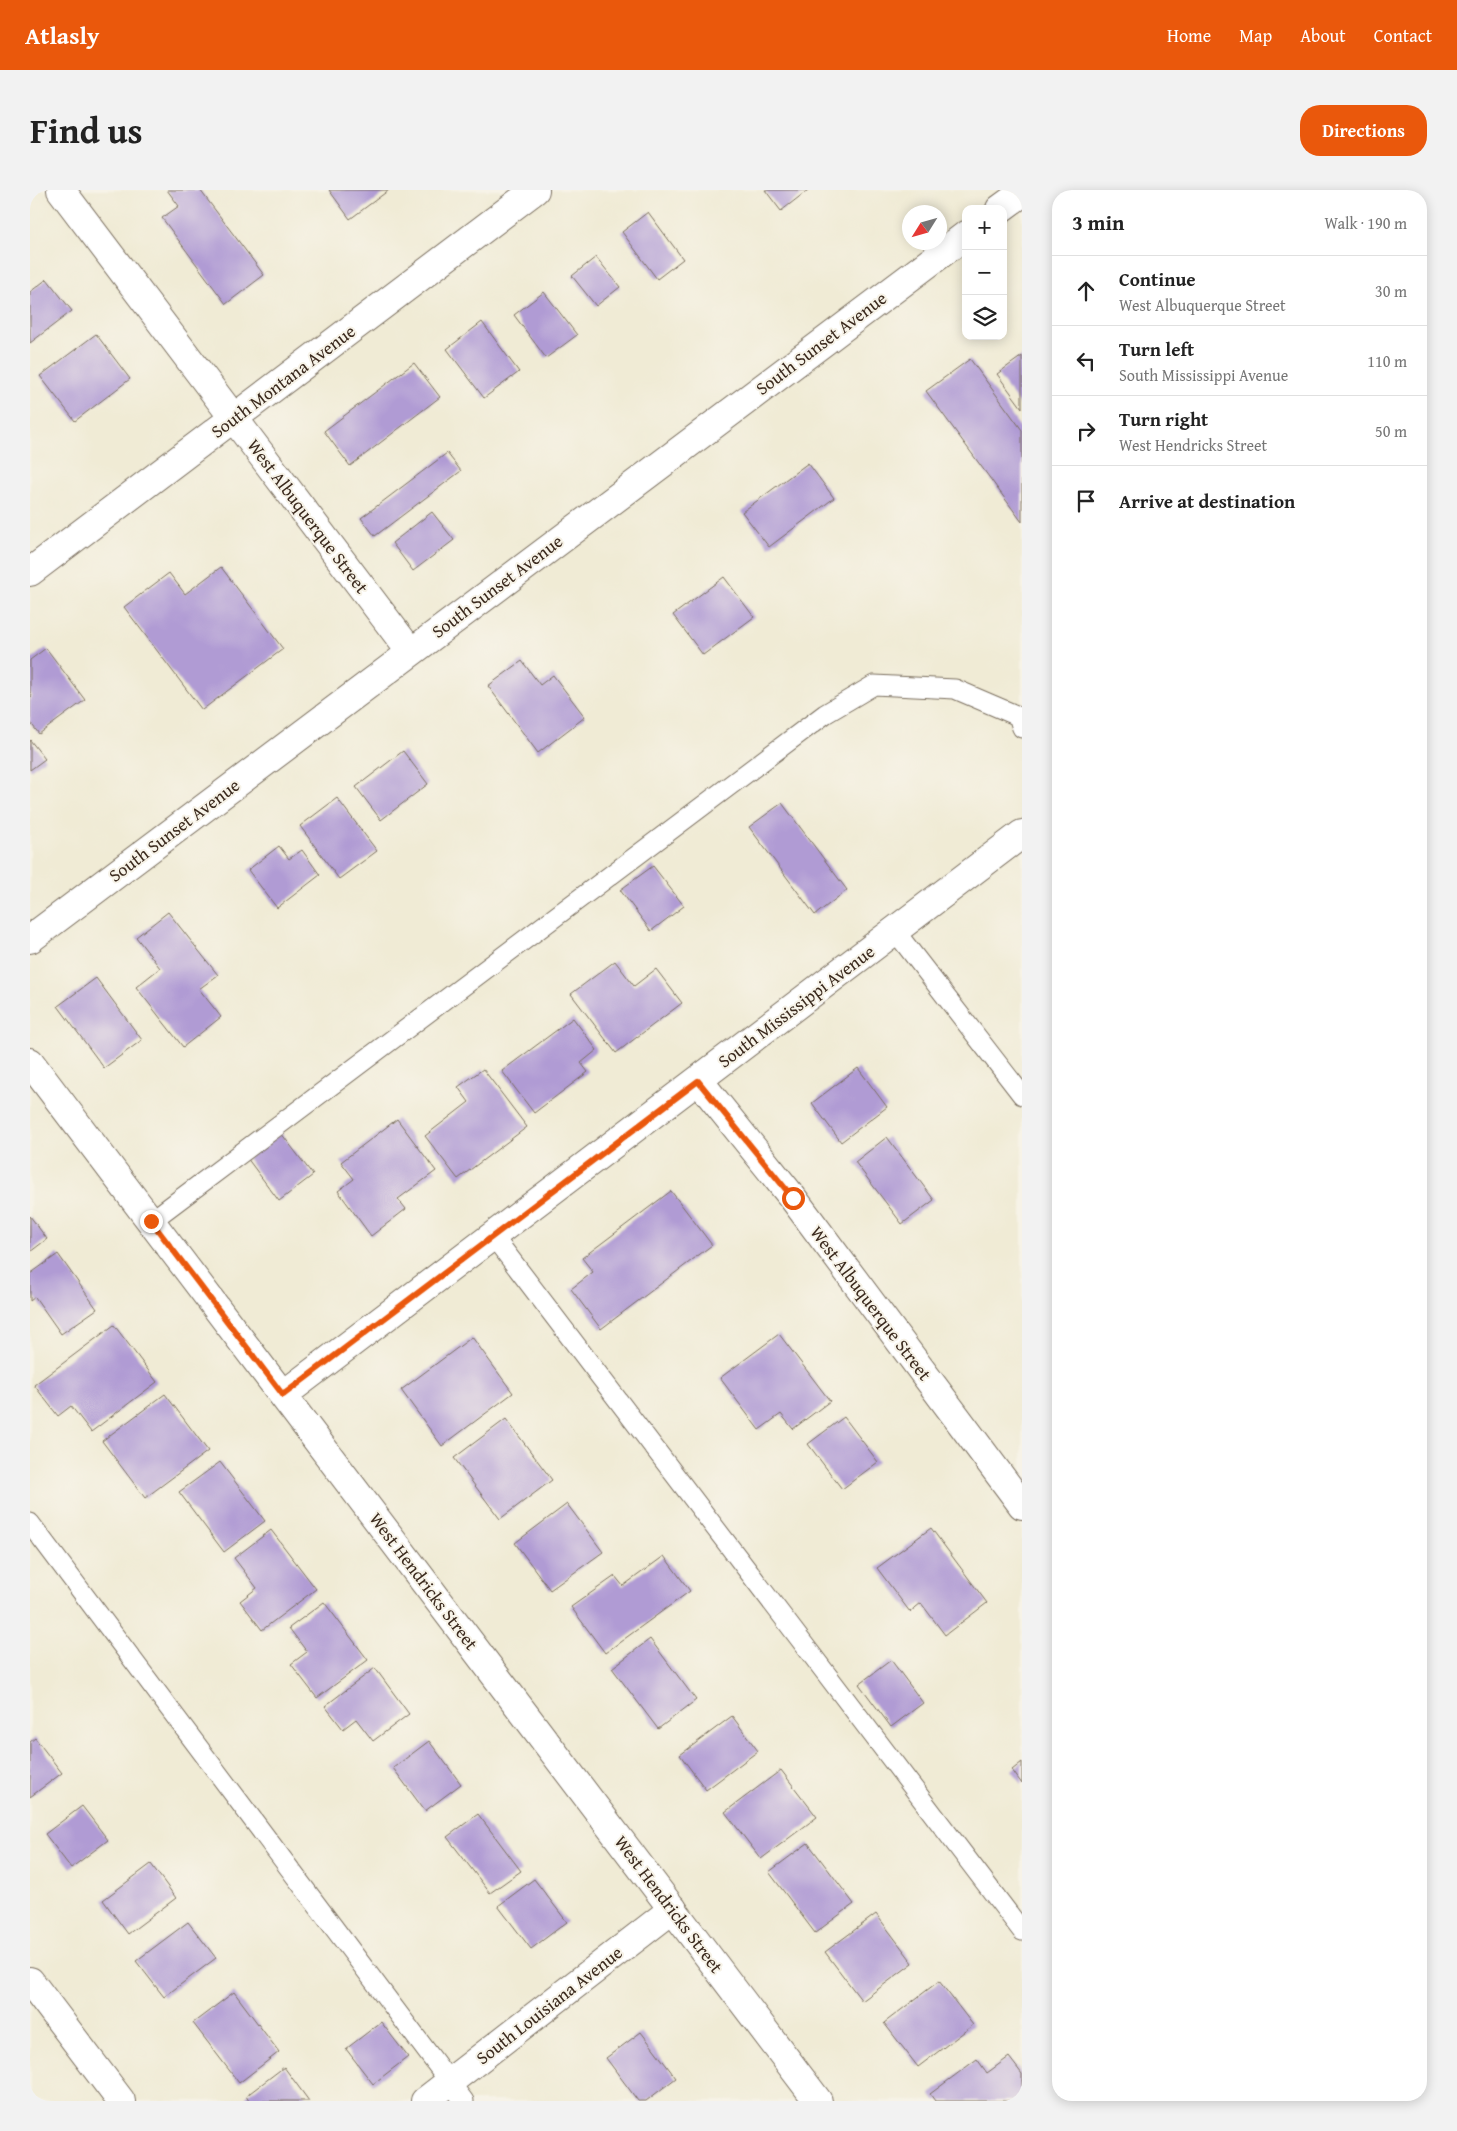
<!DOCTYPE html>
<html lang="en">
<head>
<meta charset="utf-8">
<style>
	body { margin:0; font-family:"Gentium Book Plus",serif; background:#f2f2f2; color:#222 }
	.controls { position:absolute; right:15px; top:15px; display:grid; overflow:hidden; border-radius:10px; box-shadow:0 2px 12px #0003 }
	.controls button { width:45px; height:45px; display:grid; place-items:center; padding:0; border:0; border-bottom:1px solid #e0e0e0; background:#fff; color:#222; font:25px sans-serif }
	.compass { position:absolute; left:872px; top:15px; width:45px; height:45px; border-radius:50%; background:#fff; box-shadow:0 2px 12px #0003; rotate:233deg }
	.stop { position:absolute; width:15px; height:15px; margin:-11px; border:4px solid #ea580c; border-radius:50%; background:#fff }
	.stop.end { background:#ea580c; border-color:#fff; box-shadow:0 1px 5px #0008 }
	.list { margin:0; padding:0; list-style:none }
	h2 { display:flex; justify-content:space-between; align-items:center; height:65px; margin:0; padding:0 20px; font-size:21px }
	h2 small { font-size:16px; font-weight:400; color:#767676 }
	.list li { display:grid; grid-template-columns:32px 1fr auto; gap:15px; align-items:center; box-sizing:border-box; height:70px; padding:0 20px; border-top:1px solid #e0e0e0 }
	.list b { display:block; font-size:19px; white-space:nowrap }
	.list p { margin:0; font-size:16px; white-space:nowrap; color:#767676 }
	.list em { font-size:16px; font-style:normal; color:#767676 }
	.icon { flex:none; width:28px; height:28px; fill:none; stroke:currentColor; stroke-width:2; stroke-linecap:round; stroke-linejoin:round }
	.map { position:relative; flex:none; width:992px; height:1911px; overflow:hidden; border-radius:20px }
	header { display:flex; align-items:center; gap:30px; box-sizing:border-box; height:70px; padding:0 25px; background:#ea580c; color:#fff }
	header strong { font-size:24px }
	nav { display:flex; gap:28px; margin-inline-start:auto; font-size:18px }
	.intro { display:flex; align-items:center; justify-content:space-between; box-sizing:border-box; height:120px; padding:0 30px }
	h1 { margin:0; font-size:35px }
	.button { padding:12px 22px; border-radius:20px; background:#ea580c; color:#fff; font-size:18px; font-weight:700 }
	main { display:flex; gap:30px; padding:0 30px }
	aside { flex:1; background:#fff; border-radius:20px; box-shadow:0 2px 12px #0003 }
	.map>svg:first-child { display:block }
	.building { fill:#b09bd4 }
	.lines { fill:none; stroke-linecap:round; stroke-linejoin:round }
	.service-casing { stroke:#7a6e5e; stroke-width:21 }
	.minor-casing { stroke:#7a6e5e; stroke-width:30 }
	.secondary-casing { stroke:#7a6e5e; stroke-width:30 }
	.service { stroke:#fff; stroke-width:19 }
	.minor { stroke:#fff; stroke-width:28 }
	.secondary { stroke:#fff; stroke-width:28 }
	.route { stroke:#ea580c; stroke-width:6 }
	.labels { text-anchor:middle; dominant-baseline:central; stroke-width:4; stroke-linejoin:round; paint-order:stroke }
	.street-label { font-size:18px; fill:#3b2a1e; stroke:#f7f3e8 }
</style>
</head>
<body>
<header>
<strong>Atlasly</strong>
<nav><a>Home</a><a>Map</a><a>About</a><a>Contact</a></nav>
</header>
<div class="intro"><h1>Find us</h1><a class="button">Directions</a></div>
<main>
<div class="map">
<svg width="992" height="1911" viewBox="0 0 992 1911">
	<rect width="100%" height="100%" fill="#f7f3e8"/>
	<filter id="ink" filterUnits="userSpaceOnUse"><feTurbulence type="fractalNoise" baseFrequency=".02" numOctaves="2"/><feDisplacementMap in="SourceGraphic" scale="10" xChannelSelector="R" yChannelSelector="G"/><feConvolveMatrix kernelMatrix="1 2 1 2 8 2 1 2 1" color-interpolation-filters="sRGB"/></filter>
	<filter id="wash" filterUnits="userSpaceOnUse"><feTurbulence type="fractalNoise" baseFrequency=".0096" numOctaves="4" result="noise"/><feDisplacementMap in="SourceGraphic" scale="20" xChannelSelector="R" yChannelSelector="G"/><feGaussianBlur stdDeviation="1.12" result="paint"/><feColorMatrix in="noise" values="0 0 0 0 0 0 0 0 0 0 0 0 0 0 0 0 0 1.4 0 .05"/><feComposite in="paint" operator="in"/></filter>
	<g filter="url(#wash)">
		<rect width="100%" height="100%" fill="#f0ebd5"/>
		<g id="blocks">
			<g class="building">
				<polygon points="137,0 170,0 234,85 196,114 132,28 149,16"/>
				<polygon points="299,0 359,0 320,29"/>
				<polygon points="735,0 778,0 751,21"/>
				<polygon points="618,22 653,69 627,89 592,42"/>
				<polygon points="566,67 590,97 566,116 542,86"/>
				<polygon points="17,89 42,121 0,153 0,102"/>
				<polygon points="514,102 547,145 516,168 484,125"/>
				<polygon points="452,132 489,182 454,208 417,159"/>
				<polygon points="66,144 100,189 45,231 10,186"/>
				<polygon points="992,166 992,218 967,184"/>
				<polygon points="940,169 992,240 992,332 896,201"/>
				<polygon points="384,173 410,207 320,276 294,241"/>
				<polygon points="417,263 431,281 345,346 331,328"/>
				<polygon points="778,273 804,308 739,357 712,322"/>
				<polygon points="402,322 424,350 383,381 362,353"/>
				<polygon points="191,377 253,459 172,520 94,417 139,383 155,404"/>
				<polygon points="694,387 724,427 673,465 643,425"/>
				<polygon points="16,458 55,510 9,544 0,532 0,508 2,506 0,502 0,470"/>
				<polygon points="492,471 510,495 523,485 555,527 508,563 458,496"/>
				<polygon points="0,550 15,569 0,580"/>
				<polygon points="373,561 398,594 351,630 326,597"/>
				<polygon points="307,608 347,661 309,689 270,636"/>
				<polygon points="752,613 817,700 785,725 719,637"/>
				<polygon points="249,656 259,669 272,660 290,685 247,718 218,680"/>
				<polygon points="623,676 654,716 621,741 590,700"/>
				<polygon points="138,722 188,785 169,799 191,827 153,857 106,797 130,778 106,747"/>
				<polygon points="585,771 604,796 626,779 652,813 586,863 541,804"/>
				<polygon points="66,788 112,850 74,878 28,816"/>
				<polygon points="543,828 567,860 551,873 558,882 504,923 472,881"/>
				<polygon points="828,878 857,917 811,952 782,913"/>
				<polygon points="453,879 497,937 428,989 395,946 439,912 428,897"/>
				<polygon points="367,929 406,981 368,1009 376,1019 341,1046 308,1001 324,989 311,972"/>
				<polygon points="251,943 283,985 249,1011 217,968"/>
				<polygon points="857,947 904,1010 872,1034 825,972"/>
				<polygon points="641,1001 682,1055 571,1139 541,1099 563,1082 552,1068"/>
				<polygon points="0,1026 17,1049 0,1062"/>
				<polygon points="28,1064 67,1119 31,1144 5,1107 0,1111 0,1084"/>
				<polygon points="84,1135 127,1192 61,1242 41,1216 28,1226 4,1195"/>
				<polygon points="749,1144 800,1211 763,1239 751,1224 729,1240 690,1188"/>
				<polygon points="442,1147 483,1203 412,1256 371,1200"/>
				<polygon points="135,1204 178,1261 115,1308 72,1251"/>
				<polygon points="814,1227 848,1272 812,1299 778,1254"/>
				<polygon points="476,1229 522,1290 470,1329 424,1268"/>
				<polygon points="190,1272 235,1331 194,1362 149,1302"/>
				<polygon points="537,1314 573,1362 520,1400 485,1353"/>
				<polygon points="901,1338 957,1413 915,1445 891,1413 880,1422 847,1378"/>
				<polygon points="241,1340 286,1399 232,1440 210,1411 227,1398 204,1368"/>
				<polygon points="634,1366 660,1401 575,1463 541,1417 585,1386 593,1396"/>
				<polygon points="294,1412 338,1470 287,1508 261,1474 277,1462 259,1438"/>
				<polygon points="620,1449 666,1510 628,1539 582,1478"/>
				<polygon points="861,1470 893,1513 861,1537 829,1494"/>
				<polygon points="345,1478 379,1524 343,1551 326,1529 313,1539 295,1516"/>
				<polygon points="702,1526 728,1561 676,1600 650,1565"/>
				<polygon points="5,1548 32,1583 0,1607 0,1552"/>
				<polygon points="399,1551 431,1594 395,1621 363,1578"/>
				<polygon points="992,1572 992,1594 982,1580"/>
				<polygon points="751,1580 787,1627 731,1669 695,1622"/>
				<polygon points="52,1616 78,1650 41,1678 15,1644"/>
				<polygon points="448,1624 491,1681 460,1703 417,1647"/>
				<polygon points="778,1653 824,1714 785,1743 739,1682"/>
				<polygon points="121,1674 146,1708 98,1744 73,1710"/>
				<polygon points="504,1689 537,1732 501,1759 468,1716"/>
				<polygon points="846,1724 883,1773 832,1811 795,1762"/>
				<polygon points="158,1732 186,1768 134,1807 106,1771"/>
				<polygon points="909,1791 943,1835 888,1877 854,1833"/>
				<polygon points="204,1802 249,1862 209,1893 163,1833"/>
				<polygon points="351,1832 378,1867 343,1894 316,1859"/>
				<polygon points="611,1842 646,1888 616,1911 608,1911 576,1868"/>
				<polygon points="979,1867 992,1884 992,1907 987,1911 905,1911 900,1904 947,1869 957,1883"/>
				<polygon points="254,1877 279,1911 219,1911 216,1906"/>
			</g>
		</g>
	</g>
	<g filter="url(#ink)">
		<use href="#blocks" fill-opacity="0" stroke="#7a6e5e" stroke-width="1"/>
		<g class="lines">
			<defs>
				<g id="service">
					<polyline points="865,741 992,905"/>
					<polyline points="121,1031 795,524 844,495 925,499 988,526 992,538"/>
					<polyline points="463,1046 992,1741"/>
					<polyline points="0,1333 434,1911"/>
				</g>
				<g id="minor">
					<polyline points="31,0 380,461"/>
					<polyline points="0,382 505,0"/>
					<polyline points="0,872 788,1911"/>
					<polyline points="669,891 763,1008 992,1315"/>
					<polyline points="253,1205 992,644"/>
					<polyline points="0,1791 91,1911"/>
					<polyline points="395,1911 643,1719"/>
				</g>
				<g id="secondary">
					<polyline points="970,19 992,3"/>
					<polyline points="0,749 936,45"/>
				</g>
			</defs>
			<use href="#service" class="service-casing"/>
			<use href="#minor" class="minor-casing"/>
			<use href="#secondary" class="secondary-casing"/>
			<use href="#service" class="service"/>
			<use href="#minor" class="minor"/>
			<use href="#secondary" class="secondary"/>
		</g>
	</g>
	<g class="lines" filter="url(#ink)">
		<polyline class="route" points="121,1031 253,1205 668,891 763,1008"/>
	</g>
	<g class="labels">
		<g class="street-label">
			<text transform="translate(791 153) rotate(-37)">South Sunset Avenue</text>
			<text transform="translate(253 191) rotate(-37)">South Montana Avenue</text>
			<text transform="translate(278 326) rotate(53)">West Albuquerque Street</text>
			<text transform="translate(467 396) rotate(-37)">South Sunset Avenue</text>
			<text transform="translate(144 640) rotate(-37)">South Sunset Avenue</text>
			<text transform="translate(766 816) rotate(-37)">South Mississippi Avenue</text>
			<text transform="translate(841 1113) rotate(53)">West Albuquerque Street</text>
			<text transform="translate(394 1391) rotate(53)">West Hendricks Street</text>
			<text transform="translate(639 1714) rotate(53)">West Hendricks Street</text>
			<text transform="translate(519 1815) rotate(-38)">South Louisiana Avenue</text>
		</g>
	</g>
</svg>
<div class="controls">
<button>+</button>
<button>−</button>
<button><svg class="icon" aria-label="layers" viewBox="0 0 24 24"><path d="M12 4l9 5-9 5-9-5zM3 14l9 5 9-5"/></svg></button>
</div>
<svg class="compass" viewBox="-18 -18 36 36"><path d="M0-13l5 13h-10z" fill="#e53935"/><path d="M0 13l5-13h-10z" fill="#767676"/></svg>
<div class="stop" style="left:763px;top:1008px"></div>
<div class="stop end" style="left:121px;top:1031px"></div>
</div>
<aside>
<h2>3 min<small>Walk · 190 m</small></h2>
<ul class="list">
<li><svg class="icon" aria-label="ahead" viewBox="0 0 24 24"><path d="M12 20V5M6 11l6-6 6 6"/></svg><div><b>Continue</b><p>West Albuquerque Street</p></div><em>30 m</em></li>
<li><svg class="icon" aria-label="left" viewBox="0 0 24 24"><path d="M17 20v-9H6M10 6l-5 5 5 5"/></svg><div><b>Turn left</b><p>South Mississippi Avenue</p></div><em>110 m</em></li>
<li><svg class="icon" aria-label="right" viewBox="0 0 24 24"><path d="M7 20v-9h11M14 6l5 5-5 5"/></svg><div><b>Turn right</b><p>West Hendricks Street</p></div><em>50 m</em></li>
<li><svg class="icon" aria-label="arrive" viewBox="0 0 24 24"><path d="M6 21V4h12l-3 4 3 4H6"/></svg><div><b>Arrive at destination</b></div></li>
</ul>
</aside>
</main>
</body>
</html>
